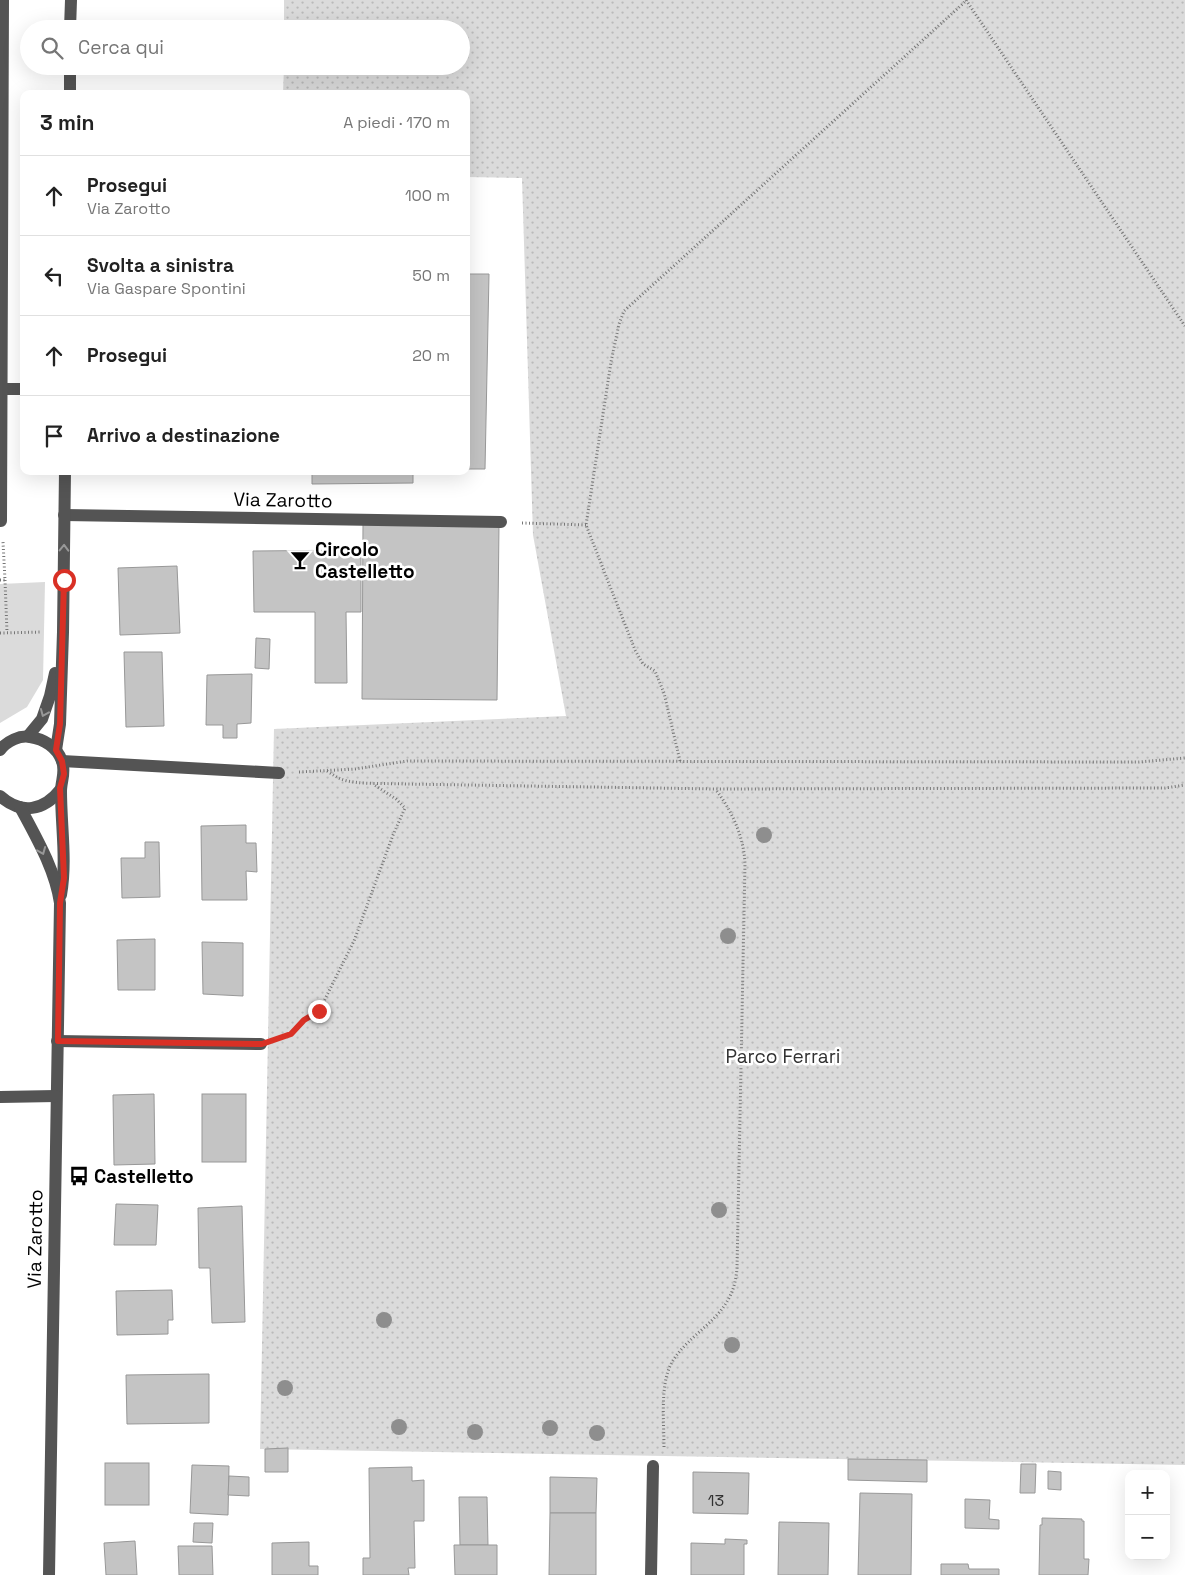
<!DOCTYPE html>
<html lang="it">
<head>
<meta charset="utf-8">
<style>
	body { margin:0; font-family:"Space Grotesk",sans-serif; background:#f6f6f6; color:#222 }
	.controls { position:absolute; right:15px; bottom:15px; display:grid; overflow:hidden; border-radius:10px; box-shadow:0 5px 20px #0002 }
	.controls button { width:45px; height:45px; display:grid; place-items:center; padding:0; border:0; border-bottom:1px solid #e0e0e0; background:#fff; color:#222; font:25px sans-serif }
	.stop { position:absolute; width:15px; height:15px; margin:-11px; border:4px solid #d93025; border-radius:50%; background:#fff }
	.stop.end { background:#d93025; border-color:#fff; box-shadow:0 1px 5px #0008 }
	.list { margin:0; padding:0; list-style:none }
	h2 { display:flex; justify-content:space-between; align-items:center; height:65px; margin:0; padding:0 20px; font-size:21px }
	h2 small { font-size:16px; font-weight:400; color:#767676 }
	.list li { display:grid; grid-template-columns:32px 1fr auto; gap:15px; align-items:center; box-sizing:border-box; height:80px; padding:0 20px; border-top:1px solid #e0e0e0 }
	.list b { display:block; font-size:19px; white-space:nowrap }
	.list p { margin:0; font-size:16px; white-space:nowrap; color:#767676 }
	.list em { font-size:16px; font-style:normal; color:#767676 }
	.icon { flex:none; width:28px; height:28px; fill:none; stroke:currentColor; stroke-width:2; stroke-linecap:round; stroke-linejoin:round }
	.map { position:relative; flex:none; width:1185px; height:1575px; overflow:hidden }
	.search { position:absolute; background:#fff; box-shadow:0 5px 20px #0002; left:20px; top:20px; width:450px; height:55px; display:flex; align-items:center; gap:12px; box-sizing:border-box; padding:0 18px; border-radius:28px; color:#767676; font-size:19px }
	.panel { position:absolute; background:#fff; box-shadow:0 5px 20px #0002; left:20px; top:90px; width:450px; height:385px; border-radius:10px }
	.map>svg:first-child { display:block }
	.green { fill:#dbdbdb }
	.park { fill:url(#park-dots) }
	.building { fill:#c4c4c4; stroke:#989898 }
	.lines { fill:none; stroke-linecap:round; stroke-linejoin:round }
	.path { stroke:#767676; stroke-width:3; stroke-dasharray:1 2.5; stroke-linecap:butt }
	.minor { stroke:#545454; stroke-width:12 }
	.tree { fill:#8e8e8e }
	.oneway { stroke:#989898 }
	.route { stroke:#d93025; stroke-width:6 }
	.labels { text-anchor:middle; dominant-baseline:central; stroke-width:5; stroke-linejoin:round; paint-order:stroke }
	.number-label { font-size:16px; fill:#313131 }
	.street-label { font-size:19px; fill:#000; stroke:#fff }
	.poi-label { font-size:19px; font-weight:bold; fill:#000; stroke:#fff; text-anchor:start }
	.park-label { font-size:19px; fill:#323232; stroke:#fff }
</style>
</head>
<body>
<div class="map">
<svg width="1185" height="1575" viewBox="0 0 1185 1575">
	<defs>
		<pattern id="park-dots" width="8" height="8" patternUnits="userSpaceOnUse" patternTransform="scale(1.25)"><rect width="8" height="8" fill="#dbdbdb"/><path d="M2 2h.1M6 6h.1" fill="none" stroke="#bababa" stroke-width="1.8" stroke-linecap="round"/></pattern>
	</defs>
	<rect width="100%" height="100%" fill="#fff"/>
	<polygon class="green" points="45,582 43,680 27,707 0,723 0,584"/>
	<polygon class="park" points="284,0 1185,0 1185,1465 260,1449 274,729 566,716 533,535 522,178 466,177 466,94 283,94 284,66 461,66 461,29 284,29"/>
	<g class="building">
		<polygon points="466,274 489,274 485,469 466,469"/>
		<polygon points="312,471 413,471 413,483 312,484"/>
		<polygon points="363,523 499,524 497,700 362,699"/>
		<polygon points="361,550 361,612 346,612 347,683 315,683 315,612 254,612 253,551"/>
		<polygon points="177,566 180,633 120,635 118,568"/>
		<polygon points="256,638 270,639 269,669 255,668"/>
		<polygon points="124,652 162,652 164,726 126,727"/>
		<polygon points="252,674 251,723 237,724 237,738 223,738 223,725 206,725 207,675"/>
		<polygon points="246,825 246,843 256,843 257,872 246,871 247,900 202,900 201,826"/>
		<polygon points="145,842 159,842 160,897 122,898 121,858 145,858"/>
		<polygon points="155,939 155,990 118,990 117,940"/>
		<polygon points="202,942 243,943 243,996 203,994"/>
		<polygon points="154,1094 155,1164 114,1165 113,1095"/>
		<rect x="202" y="1094" width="44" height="68"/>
		<polygon points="116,1204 158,1205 156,1245 114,1245"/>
		<polygon points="242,1206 245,1322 212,1323 210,1268 199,1268 198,1208"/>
		<polygon points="172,1290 173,1320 168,1320 168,1334 117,1335 116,1291"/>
		<polygon points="209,1374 209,1423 127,1424 126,1375"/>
		<polygon points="288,1448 288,1472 265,1472 265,1449"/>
		<polygon points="848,1459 927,1460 927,1482 848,1480"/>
		<rect x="105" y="1463" width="44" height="42"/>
		<polygon points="1021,1464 1036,1464 1035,1493 1020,1493"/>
		<polygon points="192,1465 229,1466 228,1515 190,1513"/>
		<polygon points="412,1467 412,1481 424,1480 424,1521 414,1521 415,1568 408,1568 409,1575 363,1575 363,1558 370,1558 369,1468"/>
		<polygon points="1048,1471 1061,1472 1061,1490 1048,1489"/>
		<polygon points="693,1472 749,1473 748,1514 693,1513"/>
		<polygon points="229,1476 249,1477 249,1496 228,1495"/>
		<polygon points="550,1477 597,1478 596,1513 550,1513"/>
		<polygon points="860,1493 912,1494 911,1575 858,1575"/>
		<polygon points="459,1497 487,1497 488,1545 460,1545"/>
		<polygon points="965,1499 990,1500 989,1519 999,1520 999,1529 965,1528"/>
		<polygon points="550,1513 596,1513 596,1575 549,1575"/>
		<polygon points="1042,1518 1082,1519 1082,1521 1084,1521 1084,1559 1089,1559 1088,1575 1039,1575 1040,1525 1042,1525"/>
		<polygon points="779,1522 829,1523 828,1575 778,1575"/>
		<polygon points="194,1523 213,1523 212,1543 193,1542"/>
		<polygon points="725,1539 747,1540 747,1544 744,1544 744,1575 691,1575 691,1543 725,1544"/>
		<polygon points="135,1541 137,1575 106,1575 104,1543"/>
		<polygon points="309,1542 309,1566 318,1566 318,1575 272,1575 272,1543"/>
		<polygon points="454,1545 497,1545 497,1575 455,1575"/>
		<polygon points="178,1546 212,1546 213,1575 179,1575"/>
		<polygon points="941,1564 968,1564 969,1569 999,1569 999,1575 941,1575"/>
	</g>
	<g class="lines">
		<g class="path">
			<polyline points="966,0 1185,326"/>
			<polyline points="522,523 586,525"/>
			<polyline points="0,580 5,580 3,542"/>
			<polyline points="5,580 7,632"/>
			<polyline points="0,633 42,632"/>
			<polyline points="680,761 664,693 655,671 643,664 635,650 586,525 611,362 619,324 624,311 967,0"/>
			<path d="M 327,771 C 332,774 336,777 341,779 C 356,785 388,783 405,784 L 716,789 L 1165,788 L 1185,785"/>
			<polyline points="299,772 355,769 407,761 1139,762 1185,758"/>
			<polyline points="281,1038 291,1034 304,1021 319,1011 354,941 393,835 405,808 396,799 373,784"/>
			<path d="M 664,1447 C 664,1423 660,1385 671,1364 C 685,1338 716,1324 729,1298 C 734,1289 736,1279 737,1269 L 745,864 C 744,837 732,811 716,790"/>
		</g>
		<g class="minor">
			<polyline points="70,29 71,0"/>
			<polyline points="70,94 70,66"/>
			<polyline points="0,389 24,389"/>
			<polyline points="64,515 501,522"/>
			<polyline points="1,521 3,0"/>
			<polyline points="28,736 42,719 50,696 55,673"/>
			<path d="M 0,750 C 7,741 20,735 30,737 C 44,739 57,747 62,761 C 66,772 61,781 61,791 C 61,826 67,861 61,895"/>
			<polyline points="56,750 60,724 63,632 65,471"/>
			<polyline points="62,761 279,773"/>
			<path d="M 0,796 C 21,815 44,811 61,789"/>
			<path d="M 20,807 C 36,837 55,869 60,903 L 49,1575"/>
			<polyline points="57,1041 261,1044"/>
			<polyline points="0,1097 56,1096"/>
			<polyline points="651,1575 653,1466"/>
		</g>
	</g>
	<g class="tree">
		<circle cx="764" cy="835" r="8"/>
		<circle cx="728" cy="936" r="8"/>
		<circle cx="719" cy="1210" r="8"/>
		<circle cx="384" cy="1320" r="8"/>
		<circle cx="732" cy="1345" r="8"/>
		<circle cx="285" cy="1388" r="8"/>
		<circle cx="399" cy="1427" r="8"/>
		<circle cx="550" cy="1428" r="8"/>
		<circle cx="475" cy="1432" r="8"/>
		<circle cx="597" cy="1433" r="8"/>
	</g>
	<defs><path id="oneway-chevron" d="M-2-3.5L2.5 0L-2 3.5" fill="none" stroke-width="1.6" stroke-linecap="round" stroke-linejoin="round" transform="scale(1.25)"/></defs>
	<g class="oneway">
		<use href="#oneway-chevron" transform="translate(64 548) rotate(-89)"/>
		<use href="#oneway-chevron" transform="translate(44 713) rotate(113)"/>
		<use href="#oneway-chevron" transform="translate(42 851) rotate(68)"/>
	</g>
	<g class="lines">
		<polyline class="route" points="64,580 60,724 56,750 62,761 64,774 60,788 64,878 60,903 58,1041 262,1044 291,1034 304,1020 319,1011"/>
	</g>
	<defs>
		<symbol id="bar-bare" viewBox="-9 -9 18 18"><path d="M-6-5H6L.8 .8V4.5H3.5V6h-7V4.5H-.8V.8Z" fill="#000" stroke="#fff" stroke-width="2.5" paint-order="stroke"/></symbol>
		<symbol id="bus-bare" viewBox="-9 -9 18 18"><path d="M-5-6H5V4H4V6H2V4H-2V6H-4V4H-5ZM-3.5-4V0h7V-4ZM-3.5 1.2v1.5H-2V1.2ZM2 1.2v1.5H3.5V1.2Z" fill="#000" stroke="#fff" stroke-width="2.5" paint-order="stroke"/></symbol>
	</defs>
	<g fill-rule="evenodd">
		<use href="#bar-bare" x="286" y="546" width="28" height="28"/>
		<use href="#bus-bare" x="65" y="1162" width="28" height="28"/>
	</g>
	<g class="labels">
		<g class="number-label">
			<text x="716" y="1500">13</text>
		</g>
		<g class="street-label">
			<text transform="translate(283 500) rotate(1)">Via Zarotto</text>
			<text transform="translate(35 1239) rotate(-89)">Via Zarotto</text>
		</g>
		<g class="poi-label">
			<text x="315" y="549">Circolo<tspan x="315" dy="22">Castelletto</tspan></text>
			<text x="94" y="1176">Castelletto</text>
		</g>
		<g class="park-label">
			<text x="783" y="1056">Parco Ferrari</text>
		</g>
	</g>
</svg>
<div class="controls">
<button>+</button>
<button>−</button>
</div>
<div class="stop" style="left:64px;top:580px"></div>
<div class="stop end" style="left:319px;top:1011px"></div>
<div class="search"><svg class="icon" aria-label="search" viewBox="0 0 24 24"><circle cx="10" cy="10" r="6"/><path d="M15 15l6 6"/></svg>Cerca qui</div>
<section class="panel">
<h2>3 min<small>A piedi · 170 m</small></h2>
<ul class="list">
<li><svg class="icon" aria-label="ahead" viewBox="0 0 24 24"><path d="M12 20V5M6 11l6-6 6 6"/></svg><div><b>Prosegui</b><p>Via Zarotto</p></div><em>100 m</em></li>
<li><svg class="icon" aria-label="left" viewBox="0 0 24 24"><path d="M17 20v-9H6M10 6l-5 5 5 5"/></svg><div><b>Svolta a sinistra</b><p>Via Gaspare Spontini</p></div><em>50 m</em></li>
<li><svg class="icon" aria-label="ahead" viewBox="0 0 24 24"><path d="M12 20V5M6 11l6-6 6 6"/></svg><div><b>Prosegui</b></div><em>20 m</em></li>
<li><svg class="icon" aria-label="arrive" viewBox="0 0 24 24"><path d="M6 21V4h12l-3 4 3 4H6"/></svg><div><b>Arrivo a destinazione</b></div></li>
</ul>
</section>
</div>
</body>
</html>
